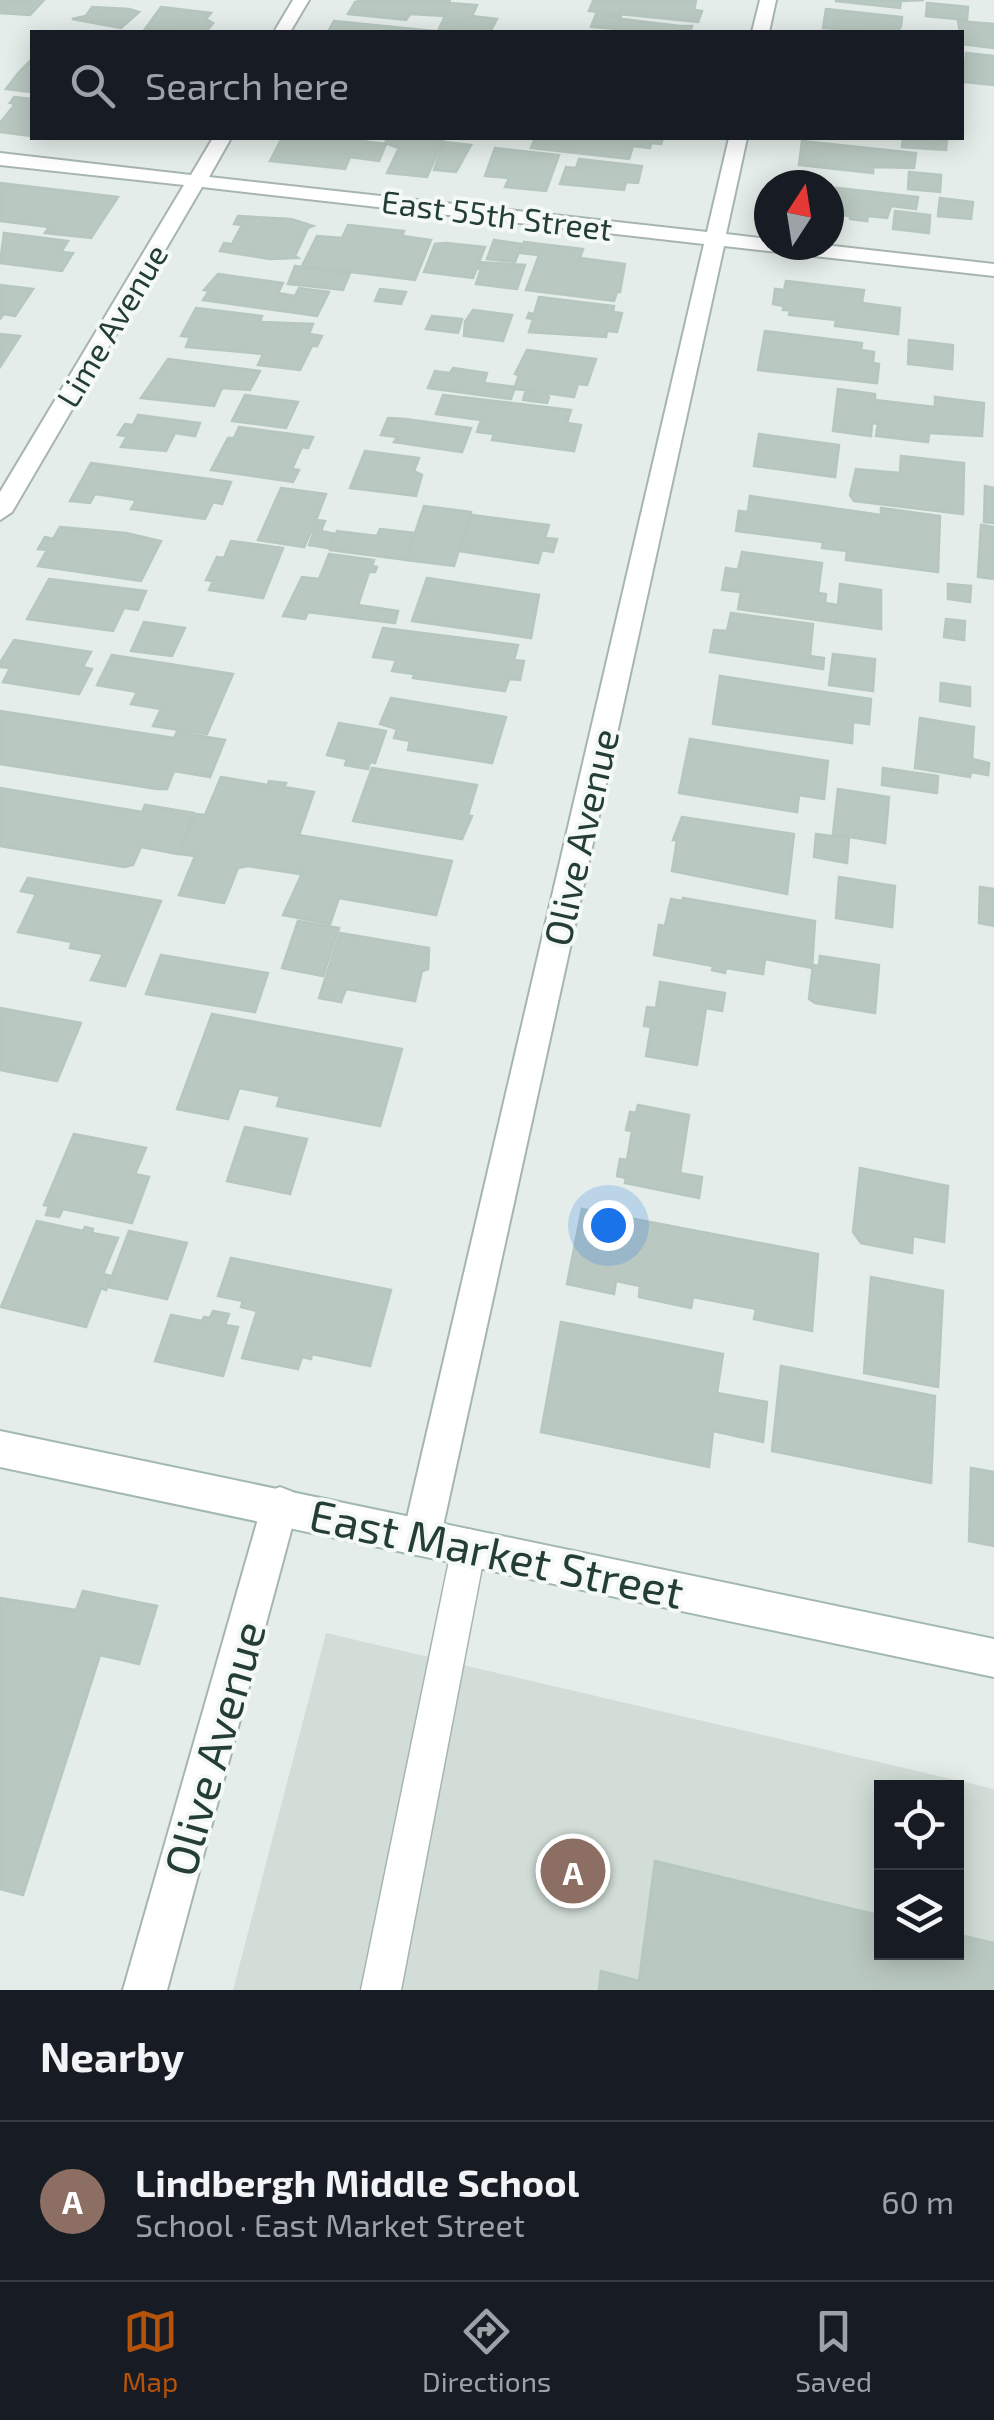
<!DOCTYPE html>
<html lang="en">
<head>
<meta charset="utf-8">
<style>
	body { margin:0; font-family:"Exo 2",sans-serif; background:#20242c; color:#f1f3f6 }
	.controls { position:absolute; right:30px; bottom:30px; display:grid; overflow:hidden; border-radius:0px; box-shadow:0 5px 25px #0003 }
	.controls button { width:90px; height:90px; display:grid; place-items:center; padding:0; border:0; border-bottom:2px solid #363941; background:#171b24; color:#f1f3f6; font:50px sans-serif }
	.compass { position:absolute; left:754px; top:170px; width:90px; height:90px; border-radius:50%; background:#171b24; box-shadow:0 5px 25px #0003; rotate:12deg }
	.you { position:absolute; left:608px; top:1225px; width:35px; height:35px; margin:-25px; border:8px solid #fff; border-radius:50%; background:#1a73e8; box-shadow:0 0 0 15px #1a73e833 }
	.badge { display:grid; place-items:center; width:65px; height:65px; border-radius:50%; background:#b45309; color:#fff; font-size:32px; font-weight:700 }
	.pin { position:absolute; translate:-50% -50%; border:5px solid #fff; box-shadow:0 2px 10px #0006 }
	.list { margin:0; padding:0; list-style:none }
	h2 { display:flex; justify-content:space-between; align-items:center; height:130px; margin:0; padding:0 40px; font-size:42px }
	h2 small { font-size:32px; font-weight:400; color:#9ea1a6 }
	.list li { display:grid; grid-template-columns:65px 1fr auto; gap:30px; align-items:center; box-sizing:border-box; height:160px; padding:0 40px; border-top:2px solid #363941 }
	.list b { display:block; font-size:38px; white-space:nowrap }
	.list p { margin:0; font-size:32px; white-space:nowrap; color:#9ea1a6 }
	.list em { font-size:32px; font-style:normal; color:#9ea1a6 }
	.icon { flex:none; width:55px; height:55px; fill:none; stroke:currentColor; stroke-width:2; stroke-linecap:round; stroke-linejoin:round }
	.map { position:relative; flex:none; width:994px; height:1990px; overflow:hidden }
	.search { position:absolute; background:#171b24; box-shadow:0 5px 25px #0003; left:30px; right:30px; top:30px; height:110px; display:flex; align-items:center; gap:25px; box-sizing:border-box; padding:0 35px; border-radius:0px; color:#9ea1a6; font-size:38px }
	.sheet { height:290px; background:#171b24 }
	nav { display:flex; justify-content:space-around; align-items:center; box-sizing:border-box; height:140px; border-top:2px solid #363941; background:#171b24; font-size:28px; color:#9ea1a6 }
	nav a { display:grid; justify-items:center; gap:5px }
	nav .on { color:#b45309 }
	.map>svg:first-child { display:block }
	.built { fill:#d2ddd7; fill-rule:evenodd }
	.building { fill:#b9c8c1; stroke:#b6c7bf; stroke-width:2.5 }
	.lines { fill:none; stroke-linecap:round; stroke-linejoin:round }
	.lane-casing { stroke:#a7b5b0; stroke-width:3 }
	.street-casing { stroke:#a7b5b0; stroke-width:4 }
	.secondary-casing { stroke:#a2b8b0; stroke-width:4 }
	.lane { fill:#fff; fill-rule:evenodd }
	.street { fill:#fff; fill-rule:evenodd }
	.secondary { fill:#fff; fill-rule:evenodd }
	.labels { text-anchor:middle; dominant-baseline:central; stroke-width:8; stroke-linejoin:round; paint-order:stroke }
	.far-street-label { font-size:32px; fill:#243e36; stroke:#f4f9f7 }
	.street-label { font-size:38px; fill:#243e36; stroke:#f4f9f7 }
	.near-street-label { font-size:45px; fill:#243e36; stroke:#f4f9f7 }
</style>
</head>
<body>
<div class="map">
<svg width="994" height="1990" viewBox="0 0 994 1990">
	<rect width="100%" height="100%" fill="#e4ede9"/>
	<path class="built" d="M 326,1633 L 994,1789 L 994,1990 L 233,1990 ZM 882,1788 L 956,1788 L 956,1952 L 882,1952 Z"/>
	<g class="building">
		<polygon points="0,0 44,0 30,15 0,13"/>
		<polygon points="365,0 450,0 449,3 477,5 472,16 497,19 490,32 475,32 439,29 445,16 410,14 406,20 348,14 355,2"/>
		<polygon points="605,0 696,1 694,10 702,11 698,22 589,11 593,1 624,2"/>
		<polygon points="924,0 901,1 900,8 835,1"/>
		<polygon points="927,3 968,7 967,20 926,16"/>
		<polygon points="92,7 129,9 139,12 121,28 72,19 86,16"/>
		<polygon points="161,7 211,13 206,19 213,23 206,32 145,29"/>
		<polygon points="826,9 902,17 901,26 898,32 823,28"/>
		<polygon points="596,14 621,16 616,29 591,27"/>
		<polygon points="622,19 680,26 692,26 690,32 607,32 618,31"/>
		<polygon points="334,21 444,32 328,32"/>
		<polygon points="958,21 994,24 994,48 962,44"/>
		<polygon points="966,53 994,56 994,85 963,82"/>
		<polygon points="32,59 32,92 6,89 19,72"/>
		<polygon points="14,97 32,99 32,136 0,132 0,123 15,104 10,103"/>
		<polygon points="282,138 339,138 386,144 379,161 350,157 345,169 270,161"/>
		<polygon points="388,138 443,141 427,177 387,173 399,148 385,143"/>
		<polygon points="535,138 663,138 661,144 651,143 650,148 633,146 629,159 531,148"/>
		<polygon points="903,138 947,138 946,150 902,147"/>
		<polygon points="802,141 916,153 914,168 873,167 873,173 799,165"/>
		<polygon points="444,142 471,145 456,172 434,170"/>
		<polygon points="495,148 559,155 546,191 505,187 509,178 485,176"/>
		<polygon points="579,159 642,166 638,183 626,182 624,190 560,184 566,167 576,168"/>
		<polygon points="909,172 941,175 940,192 908,189"/>
		<polygon points="0,183 118,197 91,238 45,233 49,227 0,221"/>
		<polygon points="829,187 918,197 916,209 891,206 887,218 868,216 867,221 850,219 850,216 829,214"/>
		<polygon points="940,198 973,202 971,219 938,216"/>
		<polygon points="895,211 930,215 929,233 893,229"/>
		<polygon points="238,216 291,219 313,226 308,228 295,256 298,258 270,259 220,251 224,243 232,244 242,225 234,224"/>
		<polygon points="348,225 404,231 402,236 431,240 415,280 302,266 317,236 342,238"/>
		<polygon points="4,233 68,241 61,252 73,253 62,271 0,263"/>
		<polygon points="494,240 522,244 515,262 487,259"/>
		<polygon points="524,242 583,249 580,258 625,264 620,292 617,292 614,301 526,290 539,255 520,253"/>
		<polygon points="446,243 485,247 479,262 525,265 517,289 476,284 481,269 477,268 473,278 424,272 435,244"/>
		<polygon points="295,266 329,271 350,273 343,290 288,284"/>
		<polygon points="218,274 283,283 278,293 295,296 299,288 329,292 317,316 203,300 209,291 204,290"/>
		<polygon points="786,281 864,290 862,303 900,308 898,334 835,326 836,320 789,315 790,310 783,310 783,306 773,304 775,289 784,290"/>
		<polygon points="0,285 33,289 15,316 4,314 0,319"/>
		<polygon points="380,289 406,292 401,304 375,301"/>
		<polygon points="539,297 614,306 613,312 622,313 617,332 607,331 606,337 529,332 533,319 527,318 529,313 534,314"/>
		<polygon points="196,308 262,316 260,322 313,324 309,334 322,336 317,346 312,346 300,370 258,365 263,354 186,347 190,337 181,336"/>
		<polygon points="473,310 512,315 503,341 464,336 465,322"/>
		<polygon points="432,316 462,319 458,333 426,329"/>
		<polygon points="765,331 862,343 861,350 874,352 873,363 879,364 877,383 758,370"/>
		<polygon points="0,334 20,336 0,367"/>
		<polygon points="909,340 953,345 952,369 908,364"/>
		<polygon points="527,350 596,359 587,385 578,384 574,397 545,393 549,397 547,403 523,400 525,393 533,391 514,389 519,375 515,374"/>
		<polygon points="168,359 260,371 250,390 222,388 214,406 141,398"/>
		<polygon points="453,368 487,373 484,383 515,387 511,399 428,388 435,371 450,373"/>
		<polygon points="838,389 875,394 875,400 935,407 935,397 984,403 982,436 929,433 928,442 876,436 878,424 872,423 871,436 833,431"/>
		<polygon points="245,395 298,402 286,428 232,421"/>
		<polygon points="443,395 571,410 567,423 581,425 574,451 492,440 494,434 477,432 481,420 436,414"/>
		<polygon points="138,415 200,423 195,436 175,433 166,451 121,447 127,436 118,435 125,424 133,425"/>
		<polygon points="388,418 405,419 471,428 462,452 394,442 397,437 381,435"/>
		<polygon points="239,427 313,437 308,448 302,447 292,469 299,470 293,482 211,470 228,438 234,438"/>
		<polygon points="759,434 839,445 835,477 754,466"/>
		<polygon points="365,451 419,458 414,471 422,475 416,496 350,488"/>
		<polygon points="901,456 964,463 963,514 854,501 850,495 856,469 900,473"/>
		<polygon points="91,463 224,481 231,482 222,504 213,502 205,519 131,509 136,500 95,494 90,503 70,501"/>
		<polygon points="985,486 994,488 994,523 984,522"/>
		<polygon points="281,488 326,494 316,520 325,521 321,531 335,534 329,548 309,545 314,532 311,532 304,547 258,540"/>
		<polygon points="750,496 881,515 881,508 940,516 938,572 846,560 847,551 822,548 823,542 736,531 739,511 748,512"/>
		<polygon points="424,506 471,512 454,566 406,560"/>
		<polygon points="472,515 549,525 545,538 557,539 553,552 542,550 538,563 459,551"/>
		<polygon points="981,525 994,527 994,579 978,577"/>
		<polygon points="60,527 126,533 161,541 141,581 38,566 47,550 38,549 45,537 53,539"/>
		<polygon points="380,529 415,533 406,560 330,550 337,531 377,536"/>
		<polygon points="231,541 283,548 263,598 209,590 213,581 206,580 217,557 224,558"/>
		<polygon points="742,552 822,563 818,593 826,594 825,603 838,605 840,584 881,590 881,629 738,609 741,592 722,590 726,568 738,570"/>
		<polygon points="329,554 374,560 372,566 377,567 375,572 369,572 358,605 398,611 395,623 308,612 305,619 283,616 302,577 319,579"/>
		<polygon points="427,578 539,595 531,638 412,621"/>
		<polygon points="49,579 146,591 138,610 124,608 113,631 27,619"/>
		<polygon points="948,584 971,586 970,602 948,599"/>
		<polygon points="731,613 813,624 810,656 824,658 823,669 710,652 714,630 727,631"/>
		<polygon points="946,619 965,621 964,640 944,637"/>
		<polygon points="144,622 185,628 172,656 131,651"/>
		<polygon points="383,628 518,645 514,660 524,661 520,680 509,679 505,691 413,678 414,674 392,671 396,660 373,657"/>
		<polygon points="14,640 91,652 83,667 92,669 79,694 3,682 10,668 0,667 0,663"/>
		<polygon points="833,654 875,659 873,691 829,685"/>
		<polygon points="112,655 233,674 207,734 153,726 161,709 131,704 137,692 97,685"/>
		<polygon points="720,676 871,699 869,724 853,722 852,743 713,724"/>
		<polygon points="941,683 970,687 970,706 940,701"/>
		<polygon points="391,698 506,717 492,763 408,750 410,741 394,738 397,729 380,724"/>
		<polygon points="0,711 174,738 177,732 225,740 210,777 174,771 167,789 157,789 0,764"/>
		<polygon points="920,718 974,727 972,759 989,763 988,775 971,772 970,777 915,768"/>
		<polygon points="339,723 386,731 375,763 370,762 368,769 345,765 347,759 327,755"/>
		<polygon points="690,739 828,761 824,799 799,795 797,812 679,793"/>
		<polygon points="372,768 477,785 468,815 472,816 462,839 353,821"/>
		<polygon points="883,768 938,776 937,793 882,785"/>
		<polygon points="221,777 268,785 269,781 286,783 284,787 314,792 299,835 452,861 436,915 339,898 330,924 283,915 305,867 299,874 248,866 238,868 224,903 179,895 195,856 179,854 196,814 205,815"/>
		<polygon points="0,788 142,812 145,805 194,813 178,854 141,847 133,865 124,867 0,846"/>
		<polygon points="838,789 889,797 885,843 833,834"/>
		<polygon points="682,817 794,834 787,894 672,871 677,840 673,840"/>
		<polygon points="816,834 849,838 847,863 814,857"/>
		<polygon points="839,877 895,886 892,927 836,918"/>
		<polygon points="28,878 161,901 125,986 91,980 103,954 70,948 72,942 18,932 36,894 21,891"/>
		<polygon points="980,887 994,889 994,926 979,923"/>
		<polygon points="683,898 815,921 812,968 765,959 763,974 726,968 725,973 712,970 713,966 654,955 659,925 665,926 671,899 682,901"/>
		<polygon points="298,921 339,928 323,976 282,968"/>
		<polygon points="340,933 429,948 428,969 422,971 415,1001 346,989 341,1002 319,998"/>
		<polygon points="161,955 268,973 255,1012 146,994"/>
		<polygon points="820,956 879,965 875,1013 815,1003 809,999 813,965 819,966"/>
		<polygon points="660,982 725,993 722,1011 706,1008 697,1065 646,1056 651,1027 644,1026 647,1007 656,1008"/>
		<polygon points="0,1008 81,1023 57,1081 0,1070"/>
		<polygon points="212,1014 402,1049 380,1126 277,1106 280,1096 239,1088 228,1119 177,1109"/>
		<polygon points="638,1105 689,1115 680,1173 702,1177 699,1198 625,1183 626,1178 617,1176 620,1159 627,1160 632,1131 626,1130 630,1112 636,1113"/>
		<polygon points="245,1127 307,1139 290,1194 227,1181"/>
		<polygon points="74,1134 146,1148 135,1174 149,1177 132,1223 63,1209 59,1217 46,1215 49,1206 44,1205"/>
		<polygon points="860,1168 948,1186 944,1242 913,1236 912,1253 861,1243 853,1232"/>
		<polygon points="582,1209 818,1254 812,1331 754,1319 756,1309 693,1297 691,1308 639,1297 640,1286 616,1281 614,1294 567,1284"/>
		<polygon points="37,1221 83,1231 85,1227 93,1229 92,1233 118,1238 103,1274 111,1276 106,1290 101,1288 86,1327 1,1307"/>
		<polygon points="129,1231 187,1243 167,1299 108,1287"/>
		<polygon points="231,1258 391,1290 370,1366 312,1354 311,1359 302,1357 298,1369 242,1358 257,1311 241,1307 243,1301 218,1296"/>
		<polygon points="871,1277 943,1291 938,1387 864,1373"/>
		<polygon points="213,1311 229,1314 225,1325 238,1327 223,1376 155,1361 171,1315 202,1321 204,1317 210,1318"/>
		<polygon points="561,1322 723,1354 717,1393 767,1402 763,1442 713,1431 709,1467 541,1432"/>
		<polygon points="781,1366 935,1396 931,1483 772,1451"/>
		<polygon points="971,1468 994,1472 994,1546 969,1541"/>
		<polygon points="83,1591 157,1606 139,1664 100,1655 23,1895 0,1889 0,1598 76,1610"/>
		<polygon points="655,1861 882,1916 882,1952 956,1952 956,1934 994,1943 994,1990 599,1990 601,1971 639,1981"/>
	</g>
	<g class="lines">
		<defs>
			<polygon id="lane" points="469,1529 481,1534 486,1546 401,1990 361,1990 452,1546 457,1534"/>
			<g id="street">
				<polygon points="293,0 309,0 290,32 274,32"/>
				<polygon points="760,0 776,0 769,32 752,32"/>
				<polygon points="213,138 231,138 209,177 707,232 729,138 747,138 726,234 769,239 769,245 824,245 994,264 994,276 724,246 441,1535 435,1548 422,1554 409,1548 403,1535 704,244 202,187 12,512 0,520 0,492 184,185 0,165 0,153 191,175"/>
				<polygon points="280,1487 293,1492 298,1505 167,1990 123,1990 262,1505 267,1492"/>
			</g>
			<polygon id="secondary" points="0,1431 994,1639 994,1677 0,1467"/>
		</defs>
		<use href="#lane" class="lane-casing"/>
		<use href="#street" class="street-casing"/>
		<use href="#secondary" class="secondary-casing"/>
		<use href="#lane" class="lane"/>
		<use href="#street" class="street"/>
		<use href="#secondary" class="secondary"/>
	</g>
	<g class="labels">
		<g class="far-street-label">
			<text transform="translate(497 214) rotate(7)">East 55th Street</text>
			<text transform="translate(111 325) rotate(-59)">Lime Avenue</text>
		</g>
		<g class="street-label">
			<text transform="translate(580 837) rotate(-77)">Olive Avenue</text>
		</g>
		<g class="near-street-label">
			<text transform="translate(497 1552) rotate(12)">East Market Street</text>
			<text transform="translate(213 1748) rotate(-74)">Olive Avenue</text>
		</g>
	</g>
</svg>
<div class="controls">
<button><svg class="icon" aria-label="locate" viewBox="0 0 24 24"><circle cx="12" cy="12" r="6"/><path d="M12 2v4M12 18v4M2 12h4M18 12h4"/></svg></button>
<button><svg class="icon" aria-label="layers" viewBox="0 0 24 24"><path d="M12 4l9 5-9 5-9-5zM3 14l9 5 9-5"/></svg></button>
</div>
<svg class="compass" viewBox="-18 -18 36 36"><path d="M0-13l5 13h-10z" fill="#e53935"/><path d="M0 13l5-13h-10z" fill="#9ea1a6"/></svg>
<div class="you"></div>
<div class="pin badge" style="left:573px;top:1871px;background:#8d6e63">A</div>
<div class="search"><svg class="icon" aria-label="search" viewBox="0 0 24 24"><circle cx="10" cy="10" r="6"/><path d="M15 15l6 6"/></svg>Search here</div>
</div>
<section class="sheet">
<h2>Nearby<small></small></h2>
<ul class="list">
<li><span class="badge" style="background:#8d6e63">A</span><div><b>Lindbergh Middle School</b><p>School · East Market Street</p></div><em>60 m</em></li>
</ul>
</section>
<nav>
<a class="on"><svg class="icon" aria-label="map" viewBox="0 0 24 24"><path d="M3 6l6-2 6 2 6-2v14l-6 2-6-2-6 2zM9 4v14M15 6v14"/></svg>Map</a>
<a><svg class="icon" aria-label="directions" viewBox="0 0 24 24"><path d="M12 3l9 9-9 9-9-9zM9 14v-3h6M13 9l2 2-2 2"/></svg>Directions</a>
<a><svg class="icon" aria-label="saved" viewBox="0 0 24 24"><path d="M7 4h10v16l-5-4-5 4z"/></svg>Saved</a>
</nav>
</body>
</html>
